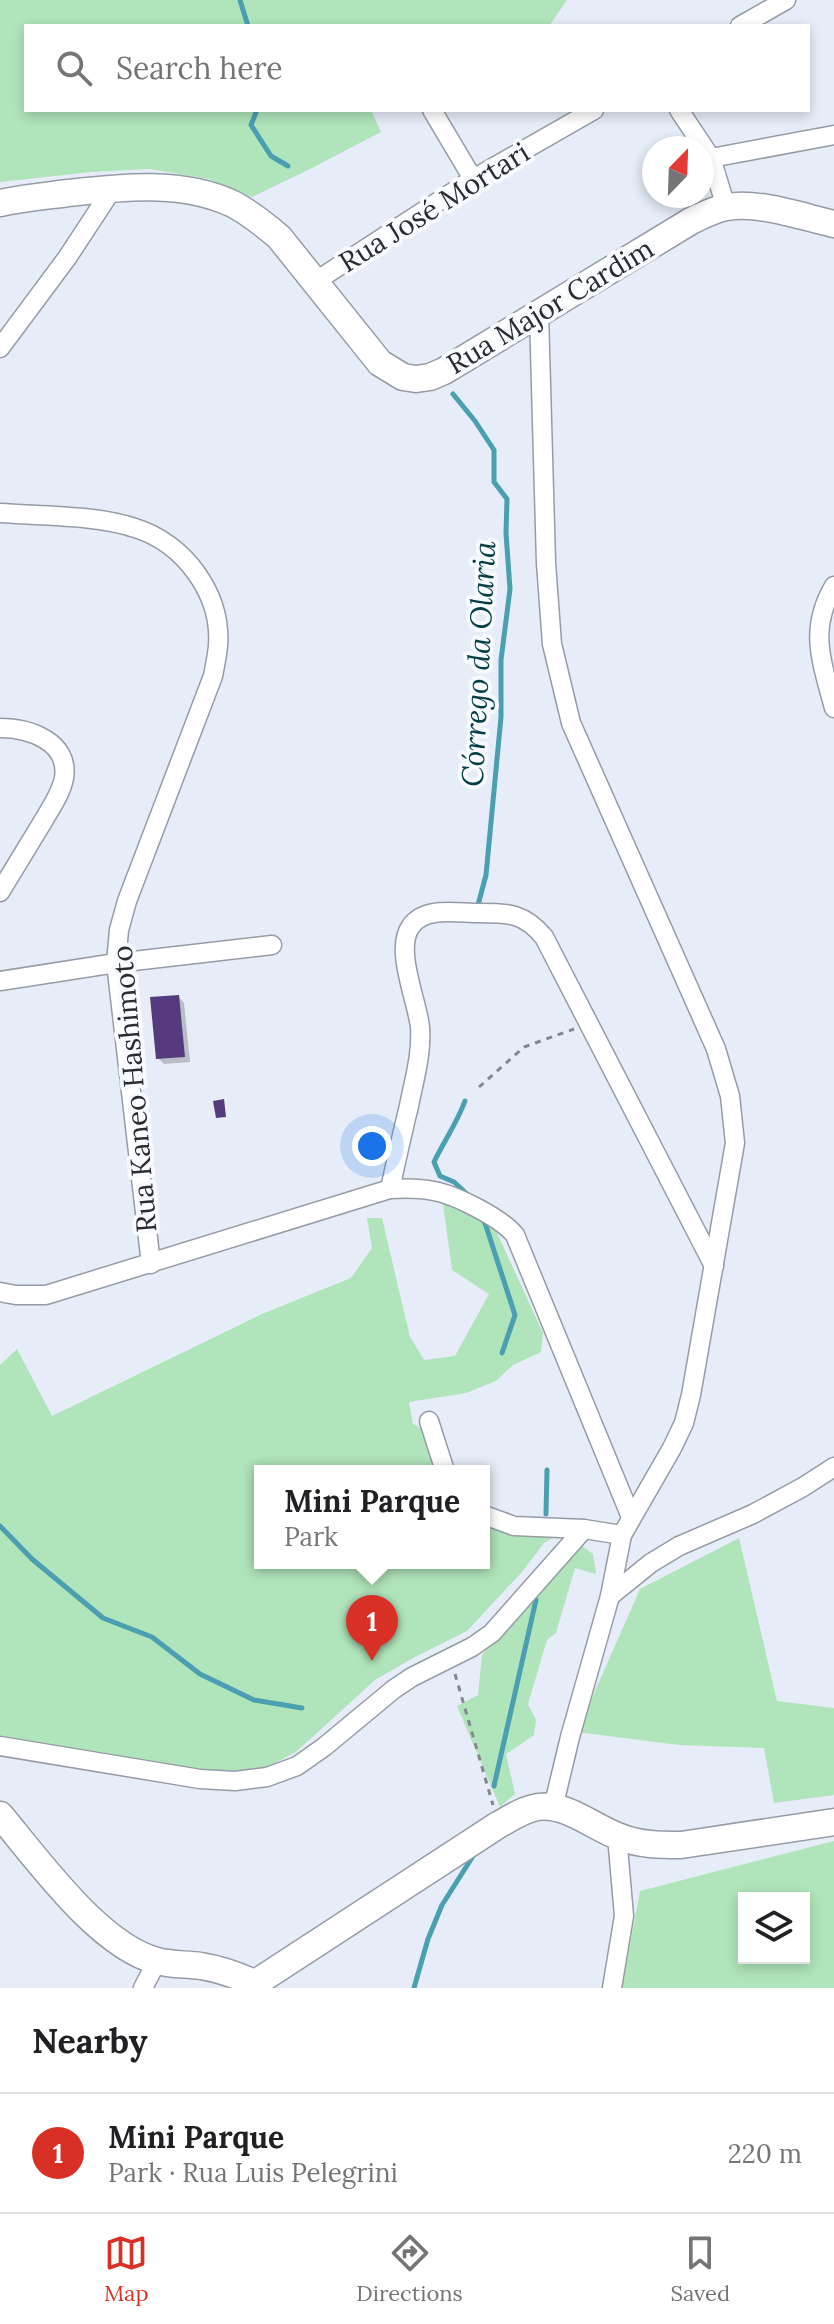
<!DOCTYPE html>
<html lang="en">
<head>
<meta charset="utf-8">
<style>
	body { margin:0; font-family:Lora,serif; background:#f2f2f2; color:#202124 }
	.controls { position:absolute; right:24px; bottom:24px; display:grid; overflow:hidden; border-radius:0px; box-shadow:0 4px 12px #0003 }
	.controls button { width:72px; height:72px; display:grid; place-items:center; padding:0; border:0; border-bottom:2px solid #e0e0e0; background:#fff; color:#202124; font:40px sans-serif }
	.compass { position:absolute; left:642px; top:136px; width:72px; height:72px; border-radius:50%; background:#fff; box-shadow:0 4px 12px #0003; rotate:23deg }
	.you { position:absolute; left:372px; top:1146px; width:28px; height:28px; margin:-20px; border:6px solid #fff; border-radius:50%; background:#1a73e8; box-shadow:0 0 0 12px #1a73e833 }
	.badge { display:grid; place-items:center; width:52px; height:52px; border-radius:50%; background:#d93025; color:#fff; font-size:26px; font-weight:700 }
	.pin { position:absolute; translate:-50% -66px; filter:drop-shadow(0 2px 4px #0008) }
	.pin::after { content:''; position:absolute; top:42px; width:28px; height:24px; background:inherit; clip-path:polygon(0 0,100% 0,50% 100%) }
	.popup { position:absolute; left:254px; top:1465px; width:236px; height:104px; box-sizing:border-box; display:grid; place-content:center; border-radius:0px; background:#fff; filter:drop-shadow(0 2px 6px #0005); font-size:26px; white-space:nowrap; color:#757577 }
	.popup b { font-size:30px; color:#202124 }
	.popup::after { content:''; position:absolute; left:50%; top:100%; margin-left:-16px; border:16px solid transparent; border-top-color:#fff }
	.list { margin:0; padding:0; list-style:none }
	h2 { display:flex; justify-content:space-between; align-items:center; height:104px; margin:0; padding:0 32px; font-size:34px }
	h2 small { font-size:26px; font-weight:400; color:#757577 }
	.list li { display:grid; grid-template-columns:52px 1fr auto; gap:24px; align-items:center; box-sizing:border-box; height:120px; padding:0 32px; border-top:2px solid #e0e0e0 }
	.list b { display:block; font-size:30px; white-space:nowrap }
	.list p { margin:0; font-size:26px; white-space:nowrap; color:#757577 }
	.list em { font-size:26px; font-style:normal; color:#757577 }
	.icon { flex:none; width:44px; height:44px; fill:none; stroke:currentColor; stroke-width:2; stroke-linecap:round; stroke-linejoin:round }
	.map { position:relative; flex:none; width:834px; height:1988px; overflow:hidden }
	.search { position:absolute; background:#fff; box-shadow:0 4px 12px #0003; left:24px; right:24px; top:24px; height:88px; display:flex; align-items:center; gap:20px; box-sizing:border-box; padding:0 28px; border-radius:0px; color:#757577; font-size:30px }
	.sheet { height:224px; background:#fff }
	nav { display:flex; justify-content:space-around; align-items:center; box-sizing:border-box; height:112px; border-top:2px solid #e0e0e0; background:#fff; font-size:22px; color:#757577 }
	nav a { display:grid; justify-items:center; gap:4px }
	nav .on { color:#d93025 }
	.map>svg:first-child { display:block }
	.green { fill:#b0e4ba; fill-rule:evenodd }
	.shadow { fill:#0003 }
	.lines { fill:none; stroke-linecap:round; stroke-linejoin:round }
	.stream { stroke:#4a9fb0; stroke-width:5 }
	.building { fill:#553b7e }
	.street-casing { stroke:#959ca6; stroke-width:21 }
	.secondary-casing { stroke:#959ca6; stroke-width:29 }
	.path { stroke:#83888f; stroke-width:3; stroke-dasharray:6 6; stroke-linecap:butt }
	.street { stroke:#fff; stroke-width:18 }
	.secondary { stroke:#fff; stroke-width:26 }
	.labels { text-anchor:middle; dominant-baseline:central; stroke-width:8; stroke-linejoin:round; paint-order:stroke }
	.street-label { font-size:28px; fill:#292b2f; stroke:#f7fafe }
	.water-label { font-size:30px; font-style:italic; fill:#033e47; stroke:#f7fafe }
</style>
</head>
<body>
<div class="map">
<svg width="834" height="1988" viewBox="0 0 834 1988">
	<rect width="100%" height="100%" fill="#e6edf8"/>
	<g class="green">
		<polygon points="0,0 567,0 549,26 26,26 26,110 371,110 381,132 310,169 252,197 209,179 150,169 91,172 0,182"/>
		<polygon points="443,1204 492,1222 543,1333 541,1352 513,1365 496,1381 466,1393 409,1402 413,1424 428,1432 442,1471 260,1471 260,1563 484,1563 484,1517 562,1533 544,1543 522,1572 467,1631 413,1658 375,1680 296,1752 257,1772 155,1767 0,1736 0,1365 17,1349 52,1416 262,1314 351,1278 372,1248 367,1218 382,1218 410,1337 424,1360 455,1356 489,1294 452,1270"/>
		<polygon points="739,1538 777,1701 834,1708 834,1795 774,1803 764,1748 679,1745 577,1732 640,1589"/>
		<polygon points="582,1546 593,1554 596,1574 575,1568 556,1633 547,1640 528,1704 536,1720 534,1735 506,1754 515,1794 500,1807 457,1706 478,1695 482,1655 572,1552"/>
		<path d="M 834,1841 L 834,1988 L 622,1988 L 640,1891 ZM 804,1898 L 804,1958 L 744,1958 L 744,1898 Z"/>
	</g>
	<polygon class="shadow" points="179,997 184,1003 190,1062 164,1064 158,1058"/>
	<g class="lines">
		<g class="stream">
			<polyline points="240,0 248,26"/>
			<polyline points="257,110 251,125 271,156 288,166"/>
			<polyline points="453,394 475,421 494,450 494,482 507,499 506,533 510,589 501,660 501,717 486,875 478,905"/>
			<path d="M 465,1101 C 457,1123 444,1141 434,1162 L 440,1176 L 454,1182 L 467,1194"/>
			<polyline points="482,1219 485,1223 515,1315 502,1353"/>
			<polyline points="546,1514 547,1470"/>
			<polyline points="0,1526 32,1559 103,1618 152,1637 200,1674 254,1700 302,1708"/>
			<polyline points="494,1786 536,1600"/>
			<polyline points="414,1988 428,1939 442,1905 475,1853"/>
		</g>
	</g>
	<g class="building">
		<polygon points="179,995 185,1057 156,1059 150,997"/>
		<polygon points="224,1099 226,1117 216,1118 213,1101"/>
	</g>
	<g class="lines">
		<defs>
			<g id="street">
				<polyline points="740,26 786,0"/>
				<polyline points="432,110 473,179"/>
				<polyline points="679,110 711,158 726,207"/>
				<polyline points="711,158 834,135"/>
				<polyline points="316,281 473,179 594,110"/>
				<polyline points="539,314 546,563 552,644 571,723 716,1049 730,1096 735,1143 691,1395 684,1423 672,1448 622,1535 610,1596 570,1737 553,1808"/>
				<polyline points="0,348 67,258 113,188"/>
				<path d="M 0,513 C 41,516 97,515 135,528 C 184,543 222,594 218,646 C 217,656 215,666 213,676 L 127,901 L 119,930 L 116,963 L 151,1264"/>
				<path d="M 834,586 C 808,630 822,662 834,708"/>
				<path d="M 0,728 C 28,728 70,741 64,778 C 61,794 50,809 42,823 C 28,846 14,869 0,892"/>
				<polyline points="0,981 116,963 272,945"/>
				<path d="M 390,1189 C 396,1162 402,1134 409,1106 C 414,1080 422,1054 420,1027 C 417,1000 394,949 411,926 C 425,906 457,913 479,913 C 509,913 524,913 544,937 L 714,1266"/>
				<path d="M 0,1292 L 16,1295 L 46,1295 L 390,1189 C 405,1188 419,1188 434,1191 C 456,1195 501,1218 515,1235 L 631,1517"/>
				<polyline points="429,1421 445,1471"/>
				<polyline points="484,1515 514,1526 584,1529 622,1535"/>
				<polyline points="610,1596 651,1563 679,1546 753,1514 803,1487 834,1467"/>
				<polyline points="0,1746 200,1779 235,1781 267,1777 297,1766 324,1747 394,1689 412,1677 472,1647 492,1633 584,1529"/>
				<polyline points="143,1988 157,1961"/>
				<polyline points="612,1988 624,1916 617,1836"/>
			</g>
			<g id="secondary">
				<path d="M 0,203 C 22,198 45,196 68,193 C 122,187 182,180 233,204 C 250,213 265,225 279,237 L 380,363 L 403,377 L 416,379 L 430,377 L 444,371 L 691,221 C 702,216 714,209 727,207 C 758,201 803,217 834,224"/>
				<path d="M 0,1815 C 39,1861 99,1946 157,1961 C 171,1965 186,1964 201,1966 C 219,1969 237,1975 254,1983"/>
				<path d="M 248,1988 L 498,1825 C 511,1818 524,1809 538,1807 C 567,1803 594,1828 620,1837 C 640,1845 660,1845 681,1845 L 834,1822"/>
			</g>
		</defs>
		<use href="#street" class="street-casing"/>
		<use href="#secondary" class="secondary-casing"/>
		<g class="path">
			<polyline points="479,1087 524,1047 574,1029"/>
			<polyline points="455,1674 493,1805"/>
		</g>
		<use href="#street" class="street"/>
		<use href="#secondary" class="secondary"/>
	</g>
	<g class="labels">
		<g class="street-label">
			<text transform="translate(434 207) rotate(-32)">Rua José Mortari</text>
			<text transform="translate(550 306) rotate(-31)">Rua Major Cardim</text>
			<text transform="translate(134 1089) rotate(-95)">Rua Kaneo Hashimoto</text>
		</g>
		<g class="water-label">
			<text transform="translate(478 664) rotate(-87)">Córrego da Olaria</text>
		</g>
	</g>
</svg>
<div class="controls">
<button><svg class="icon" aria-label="layers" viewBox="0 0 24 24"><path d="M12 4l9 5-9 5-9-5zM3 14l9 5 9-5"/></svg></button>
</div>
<svg class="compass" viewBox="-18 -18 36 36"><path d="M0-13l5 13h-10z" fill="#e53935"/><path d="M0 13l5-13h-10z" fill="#757577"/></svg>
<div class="you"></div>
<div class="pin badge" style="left:372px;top:1661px">1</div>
<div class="popup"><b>Mini Parque</b>Park</div>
<div class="search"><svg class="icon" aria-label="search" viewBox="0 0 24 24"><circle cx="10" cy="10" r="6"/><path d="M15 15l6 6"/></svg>Search here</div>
</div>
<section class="sheet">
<h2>Nearby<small></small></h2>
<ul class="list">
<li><span class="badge">1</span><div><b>Mini Parque</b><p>Park · Rua Luis Pelegrini</p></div><em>220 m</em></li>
</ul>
</section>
<nav>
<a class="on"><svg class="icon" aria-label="map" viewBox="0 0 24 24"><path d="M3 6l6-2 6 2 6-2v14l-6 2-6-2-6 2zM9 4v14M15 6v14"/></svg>Map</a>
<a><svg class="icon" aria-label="directions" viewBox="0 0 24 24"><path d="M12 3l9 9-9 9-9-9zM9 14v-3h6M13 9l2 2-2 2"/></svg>Directions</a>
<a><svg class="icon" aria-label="saved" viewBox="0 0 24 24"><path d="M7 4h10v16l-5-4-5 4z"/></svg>Saved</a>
</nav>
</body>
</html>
